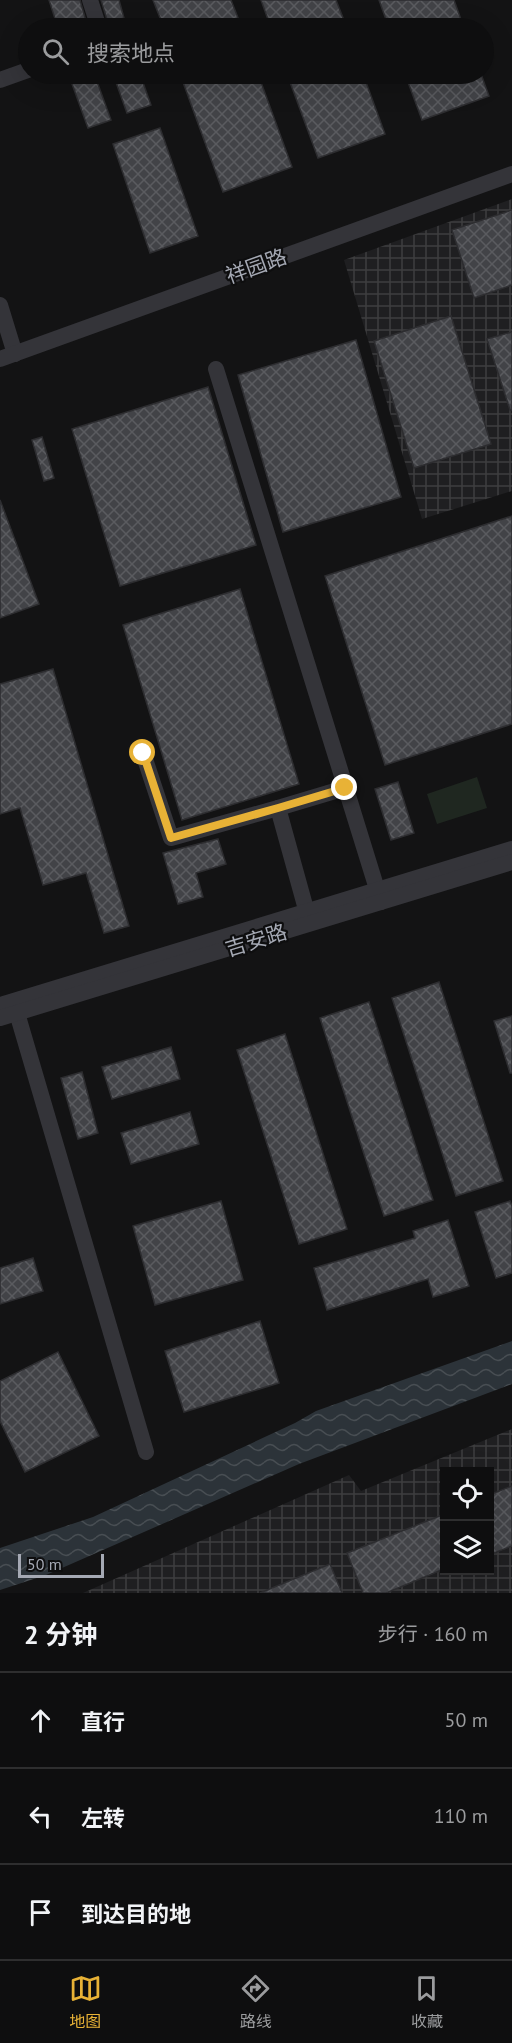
<!DOCTYPE html>
<html lang="zh">
<head>
<meta charset="utf-8">
<style>
	body { margin:0; font-family:"PT Sans","Noto Sans SC",sans-serif; background:#1c1c1d; color:#f1f3f6 }
	.controls { position:absolute; right:18px; bottom:18px; display:grid; overflow:hidden; border-radius:0px; box-shadow:0 6px 24px #0002 }
	.controls button { width:54px; height:54px; display:grid; place-items:center; padding:0; border:0; border-bottom:2px solid #2e2e2f; background:#0e0e0f; color:#f1f3f6; font:30px sans-serif }
	.scale { position:absolute; left:18px; bottom:15px; width:86px; box-sizing:border-box; padding-left:6px; border:3px solid #a5a9b4; border-top:0; font-size:16px; line-height:21px; white-space:nowrap; color:#a5a9b4; -webkit-text-stroke:4px #0e0e0f; paint-order:stroke }
	.stop { position:absolute; width:18px; height:18px; margin:-14px; border:4px solid #e8b236; border-radius:50%; background:#fff }
	.stop.end { background:#e8b236; border-color:#fff; box-shadow:0 2px 6px #0008 }
	.list { margin:0; padding:0; list-style:none }
	h2 { display:flex; justify-content:space-between; align-items:center; height:78px; margin:0; padding:0 24px; font-size:26px }
	h2 small { font-size:20px; font-weight:400; color:#9b9c9e }
	.list li { display:grid; grid-template-columns:39px 1fr auto; gap:18px; align-items:center; box-sizing:border-box; height:96px; padding:0 24px; border-top:2px solid #2e2e2f }
	.list b { display:block; font-size:22px; white-space:nowrap }
	.list em { font-size:20px; font-style:normal; color:#9b9c9e }
	.icon { flex:none; width:33px; height:33px; fill:none; stroke:currentColor; stroke-width:2; stroke-linecap:round; stroke-linejoin:round }
	.map { position:relative; flex:none; width:512px; height:1593px; overflow:hidden }
	.search { position:absolute; background:#0e0e0f; box-shadow:0 6px 24px #0002; left:18px; right:18px; top:18px; height:66px; display:flex; align-items:center; gap:15px; box-sizing:border-box; padding:0 21px; border-radius:33px; color:#9b9c9e; font-size:22px }
	.sheet { height:366px; background:#0e0e0f }
	nav { display:flex; justify-content:space-around; align-items:center; box-sizing:border-box; height:84px; border-top:2px solid #2e2e2f; background:#0e0e0f; font-size:16px; color:#9b9c9e }
	nav a { display:grid; justify-items:center; gap:3px }
	nav .on { color:#e8b236 }
	.map>svg:first-child { display:block }
	.industrial { fill:url(#industrial-grid); fill-rule:evenodd }
	.grass { fill:#1f2720 }
	.water { fill:url(#water-waves) }
	.building { fill:url(#building-cross-hatch); stroke:#2d2d30; stroke-width:1.5 }
	.lines { fill:none; stroke-linecap:round; stroke-linejoin:round }
	.minor { stroke:#343439; stroke-width:16 }
	.route { stroke:#e8b236; stroke-width:8 }
	.labels { text-anchor:middle; dominant-baseline:central; stroke-width:4.5; stroke-linejoin:round; paint-order:stroke }
	.street-label { font-size:21px; fill:#a5a9b4; stroke:#0e0e0f }
</style>
</head>
<body>
<div class="map">
<svg width="512" height="1593" viewBox="0 0 512 1593">
	<defs>
		<pattern id="industrial-grid" width="8" height="8" patternUnits="userSpaceOnUse" patternTransform="scale(1.5)"><rect width="8" height="8" fill="#1f1f21"/><path d="M0 4h8M4 0v8" fill="none" stroke="#3d3d3f"/></pattern>
		<pattern id="water-waves" width="16" height="10" patternUnits="userSpaceOnUse" patternTransform="scale(1.5)"><rect width="16" height="10" fill="#2c3339"/><path d="M0 5q4-4 8 0t8 0" fill="none" stroke="#484e53"/></pattern>
		<pattern id="building-cross-hatch" width="8" height="8" patternUnits="userSpaceOnUse" patternTransform="scale(1.5)"><rect width="8" height="8" fill="#424347"/><path d="M0 0l8 8M0 8l8-8" fill="none" stroke="#5a5b5f"/></pattern>
	</defs>
	<rect width="100%" height="100%" fill="#131314"/>
	<g class="industrial">
		<polygon points="512,199 512,491 422,519 344,260"/>
		<path d="M 512,1429 L 512,1593 L 83,1593 L 349,1475 L 361,1491 ZM 444,1472 L 490,1472 L 490,1570 L 444,1570 Z"/>
	</g>
	<polygon class="grass" points="477,777 487,808 437,824 427,794"/>
	<polygon class="water" points="512,1341 512,1384 299,1464 46,1575 0,1590 0,1548 93,1517 295,1423 316,1411"/>
	<g class="building">
		<polygon points="49,0 80,0 88,28 58,28"/>
		<polygon points="101,0 119,0 124,18 108,23"/>
		<polygon points="153,0 231,0 242,28 164,28"/>
		<polygon points="261,0 336,0 347,28 271,28"/>
		<polygon points="379,0 454,0 464,28 389,28"/>
		<polygon points="113,74 140,74 151,105 127,113"/>
		<polygon points="180,74 258,74 292,167 223,192"/>
		<polygon points="287,74 363,74 385,134 318,158"/>
		<polygon points="405,74 481,74 489,96 422,120"/>
		<polygon points="95,76 111,120 88,128 72,84"/>
		<polygon points="160,128 198,236 150,253 113,144"/>
		<polygon points="512,210 512,285 474,298 452,230"/>
		<polygon points="451,316 491,444 414,468 374,341"/>
		<polygon points="512,332 512,410 510,410 487,339"/>
		<polygon points="356,340 401,497 283,532 238,375"/>
		<polygon points="208,387 256,545 120,586 72,429"/>
		<polygon points="42,437 54,478 44,481 32,440"/>
		<polygon points="0,500 39,604 0,618"/>
		<polygon points="512,516 512,724 385,765 325,576"/>
		<polygon points="240,589 299,784 182,820 123,625"/>
		<polygon points="53,669 129,926 104,933 86,873 43,885 20,808 0,814 0,684"/>
		<polygon points="398,782 414,833 391,840 375,789"/>
		<polygon points="218,839 226,864 196,873 203,897 178,904 163,853"/>
		<polygon points="439,982 503,1181 456,1196 392,998"/>
		<polygon points="369,1002 433,1200 384,1216 320,1018"/>
		<polygon points="512,1016 512,1073 510,1073 494,1021"/>
		<polygon points="285,1034 347,1229 299,1244 237,1050"/>
		<polygon points="171,1047 180,1079 112,1099 102,1067"/>
		<polygon points="82,1072 98,1133 78,1139 61,1078"/>
		<polygon points="190,1112 199,1144 131,1164 121,1133"/>
		<polygon points="221,1201 243,1280 155,1305 133,1226"/>
		<polygon points="510,1201 512,1206 512,1273 496,1278 475,1212"/>
		<polygon points="448,1220 469,1286 433,1297 428,1279 327,1310 314,1268 415,1238 413,1231"/>
		<polygon points="33,1258 43,1291 0,1304 0,1268"/>
		<polygon points="260,1321 279,1383 184,1412 165,1351"/>
		<polygon points="58,1352 99,1436 25,1472 0,1421 0,1381"/>
		<polygon points="512,1486 512,1546 489,1555 489,1495"/>
		<polygon points="442,1515 444,1521 444,1569 386,1593 363,1593 347,1553"/>
		<polygon points="330,1564 342,1593 260,1593"/>
	</g>
	<g class="lines">
		<g class="minor">
			<polyline points="90,0 99,28"/>
			<polyline points="0,80 28,70"/>
			<polyline points="0,305 15,354"/>
			<polyline points="0,359 512,174"/>
			<polyline points="216,369 381,902"/>
			<polyline points="143,753 171,838 278,808 345,788"/>
			<polyline points="278,808 309,920"/>
			<polyline points="0,1005 512,849"/>
			<polyline points="17,1013 146,1452"/>
			<polyline points="0,1018 512,862"/>
		</g>
	</g>
	<g class="lines">
		<polyline class="route" points="143,753 171,838 278,808 345,788"/>
	</g>
	<g class="labels">
		<g class="street-label">
			<text transform="translate(256 266) rotate(-20)">祥园路</text>
			<text transform="translate(256 940) rotate(-17)">吉安路</text>
		</g>
	</g>
</svg>
<div class="controls">
<button><svg class="icon" aria-label="locate" viewBox="0 0 24 24"><circle cx="12" cy="12" r="6"/><path d="M12 2v4M12 18v4M2 12h4M18 12h4"/></svg></button>
<button><svg class="icon" aria-label="layers" viewBox="0 0 24 24"><path d="M12 4l9 5-9 5-9-5zM3 14l9 5 9-5"/></svg></button>
</div>
<div class="scale">50 m</div>
<div class="stop" style="left:143px;top:753px"></div>
<div class="stop end" style="left:345px;top:788px"></div>
<div class="search"><svg class="icon" aria-label="search" viewBox="0 0 24 24"><circle cx="10" cy="10" r="6"/><path d="M15 15l6 6"/></svg>搜索地点</div>
</div>
<section class="sheet">
<h2>2 分钟<small>步行 · 160 m</small></h2>
<ul class="list">
<li><svg class="icon" aria-label="ahead" viewBox="0 0 24 24"><path d="M12 20V5M6 11l6-6 6 6"/></svg><div><b>直行</b></div><em>50 m</em></li>
<li><svg class="icon" aria-label="left" viewBox="0 0 24 24"><path d="M17 20v-9H6M10 6l-5 5 5 5"/></svg><div><b>左转</b></div><em>110 m</em></li>
<li><svg class="icon" aria-label="arrive" viewBox="0 0 24 24"><path d="M6 21V4h12l-3 4 3 4H6"/></svg><div><b>到达目的地</b></div></li>
</ul>
</section>
<nav>
<a class="on"><svg class="icon" aria-label="map" viewBox="0 0 24 24"><path d="M3 6l6-2 6 2 6-2v14l-6 2-6-2-6 2zM9 4v14M15 6v14"/></svg>地图</a>
<a><svg class="icon" aria-label="directions" viewBox="0 0 24 24"><path d="M12 3l9 9-9 9-9-9zM9 14v-3h6M13 9l2 2-2 2"/></svg>路线</a>
<a><svg class="icon" aria-label="saved" viewBox="0 0 24 24"><path d="M7 4h10v16l-5-4-5 4z"/></svg>收藏</a>
</nav>
</body>
</html>
